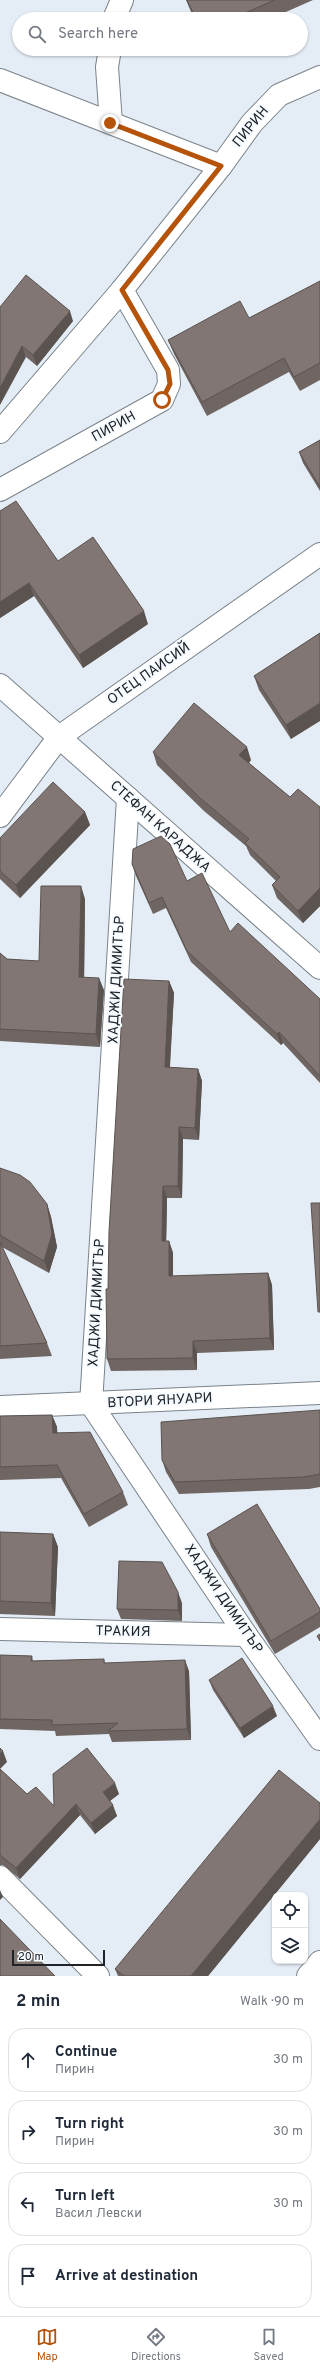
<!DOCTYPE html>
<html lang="en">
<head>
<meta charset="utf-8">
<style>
	body { margin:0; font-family:Overpass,sans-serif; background:#f6f6f7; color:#1f2937 }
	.controls { position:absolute; right:12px; bottom:12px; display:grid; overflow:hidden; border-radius:8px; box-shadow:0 1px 3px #0004 }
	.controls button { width:36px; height:36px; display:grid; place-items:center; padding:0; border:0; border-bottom:1px solid #e0e1e3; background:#fff; color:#1f2937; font:20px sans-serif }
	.scale { position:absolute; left:12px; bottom:10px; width:93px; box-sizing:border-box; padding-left:4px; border:2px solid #202326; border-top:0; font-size:11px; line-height:14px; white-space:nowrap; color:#202326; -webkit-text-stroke:3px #f4faff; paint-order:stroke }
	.stop { position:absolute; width:12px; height:12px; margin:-9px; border:3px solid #b45309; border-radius:50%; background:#fff }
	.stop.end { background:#b45309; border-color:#fff; box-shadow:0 1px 4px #0008 }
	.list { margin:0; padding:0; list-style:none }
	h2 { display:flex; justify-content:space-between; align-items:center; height:52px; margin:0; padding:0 16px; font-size:17px }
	h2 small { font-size:13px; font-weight:400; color:#747a83 }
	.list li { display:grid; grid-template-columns:26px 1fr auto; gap:12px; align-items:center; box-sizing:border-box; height:64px; margin:0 8px 8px; padding:0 8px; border:1px solid #e0e1e3; border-radius:16px }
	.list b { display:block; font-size:15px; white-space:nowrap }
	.list p { margin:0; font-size:13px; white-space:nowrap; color:#747a83 }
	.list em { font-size:13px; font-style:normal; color:#747a83 }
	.icon { flex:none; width:22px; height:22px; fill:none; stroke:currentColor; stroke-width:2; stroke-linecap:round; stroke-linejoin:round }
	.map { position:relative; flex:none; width:320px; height:1976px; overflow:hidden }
	.search { position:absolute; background:#fff; box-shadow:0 1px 3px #0004; left:12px; right:12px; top:12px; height:44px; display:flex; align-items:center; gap:10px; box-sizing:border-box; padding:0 14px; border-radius:22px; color:#747a83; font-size:15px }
	.sheet { height:340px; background:#fff }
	nav { display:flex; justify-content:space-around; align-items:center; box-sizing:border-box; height:56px; border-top:1px solid #e0e1e3; background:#fff; font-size:11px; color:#747a83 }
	nav a { display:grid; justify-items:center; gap:2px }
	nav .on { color:#b45309 }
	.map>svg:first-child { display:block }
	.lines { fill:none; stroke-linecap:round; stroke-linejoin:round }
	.minor-casing { stroke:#7a838a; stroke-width:24 }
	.minor { stroke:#fff; stroke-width:22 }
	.wall { fill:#6f6563 }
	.shaded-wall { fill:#5a5350 }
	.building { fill:#817673; stroke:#5a5350 }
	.route { stroke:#b45309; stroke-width:5 }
	.labels { text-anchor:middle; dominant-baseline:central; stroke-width:4; stroke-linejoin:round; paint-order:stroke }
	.street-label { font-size:14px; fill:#202326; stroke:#f4faff }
</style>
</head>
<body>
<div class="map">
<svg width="320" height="1976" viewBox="0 0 320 1976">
	<rect width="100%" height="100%" fill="#e4edf5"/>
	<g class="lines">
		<defs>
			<g id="minor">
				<polyline points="114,19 122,0"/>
				<polyline points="110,49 107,67 111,123"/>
				<polyline points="0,80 221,166"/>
				<polyline points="0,432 122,290 221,166 252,123 279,95 320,77"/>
				<polyline points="0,490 162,400 169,384 168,370 122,290"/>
				<polyline points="0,685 320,968"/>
				<polyline points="128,798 91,1404 246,1635 320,1739"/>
				<polyline points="0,816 59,737 320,554"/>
				<polyline points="0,1407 320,1393"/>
				<polyline points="0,1629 246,1635"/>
				<polyline points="0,1877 98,1976"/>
				<polyline points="308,1976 320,1962"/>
			</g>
		</defs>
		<use href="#minor" class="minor-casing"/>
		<use href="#minor" class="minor"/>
	</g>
	<g class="wall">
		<polygon points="186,0 313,0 270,19 194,19"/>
		<polygon points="320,281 320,380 300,391 289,372 207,416 174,354 168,340 249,318"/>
		<polygon points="0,307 73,321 37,366 26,357"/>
		<polygon points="320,440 320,491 303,463 299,452"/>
		<polygon points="0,511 58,561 148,624 83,668 34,596 0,618"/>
		<polygon points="320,633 291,739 259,690 254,676"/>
		<polygon points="153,752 251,760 249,763 290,797 320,807 320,906 303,923 277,898 272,885 276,881 250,855 246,846 204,811 157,765"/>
		<polygon points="85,812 90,825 20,898 0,879 0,838"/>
		<polygon points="132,864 187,881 230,932 320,999 320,1083 283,1043 281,1045 191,962 166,908 153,914 136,876"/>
		<polygon points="85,899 84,977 104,990 100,1047 0,1041 0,953 7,959 39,961"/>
		<polygon points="169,981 174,993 170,1067 198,1069 202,1081 199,1140 183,1139 182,1198 167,1198 166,1241 169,1241 173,1253 173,1276 268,1273 272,1285 274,1350 197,1353 197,1370 111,1371 107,1359 108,1289"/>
		<polygon points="0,1168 47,1204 51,1217 57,1247 49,1273 2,1247 47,1343 52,1356 0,1359"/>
		<polygon points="320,1410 320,1487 309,1489 179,1494 166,1472 162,1460"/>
		<polygon points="52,1415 57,1427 57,1432 123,1492 128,1505 89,1527 61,1478 0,1480 0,1416"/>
		<polygon points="0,1532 53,1534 58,1547 55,1616 0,1614"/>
		<polygon points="207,1534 320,1609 320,1627 275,1654 211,1547"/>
		<polygon points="182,1603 182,1621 121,1619 117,1609"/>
		<polygon points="0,1655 32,1656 33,1661 104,1659 105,1663 189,1671 191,1740 112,1742 109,1734 56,1736 55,1731 0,1729"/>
		<polygon points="209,1680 277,1716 244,1738 213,1690"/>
		<polygon points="0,1769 27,1794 54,1806 119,1794 110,1801 117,1816 95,1834 80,1815 20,1879 3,1865 0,1865"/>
		<polygon points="320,1839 208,1976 118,1976 115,1969"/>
	</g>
	<g class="shaded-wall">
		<polygon points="70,311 73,321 37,366 33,355"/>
		<polygon points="22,346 26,357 0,405 0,388"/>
		<polygon points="29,583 34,596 0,618 0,602"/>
		<polygon points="144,611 148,624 83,668 79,655"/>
		<polygon points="320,703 320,721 291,739 286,725"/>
		<polygon points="247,747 251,760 244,768 239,755"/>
		<polygon points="85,812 90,825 20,898 16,885"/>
		<polygon points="81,886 85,899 84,989 79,977"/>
		<polygon points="320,888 320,906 303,923 298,911"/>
		<polygon points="99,978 104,990 100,1047 96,1034"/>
		<polygon points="169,981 174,993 169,1079 165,1067"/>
		<polygon points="279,1032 283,1043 281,1045 277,1034"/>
		<polygon points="198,1069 202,1081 199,1140 195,1128"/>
		<polygon points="179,1127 183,1139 182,1198 178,1186"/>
		<polygon points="163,1186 167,1198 166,1253 162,1241"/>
		<polygon points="47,1204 51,1217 57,1247 49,1273 44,1261"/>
		<polygon points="169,1241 173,1253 173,1288 169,1276"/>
		<polygon points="268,1273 272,1285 274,1350 270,1338"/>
		<polygon points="193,1341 197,1353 197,1370 193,1358"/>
		<polygon points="52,1415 57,1427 58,1445 53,1433"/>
		<polygon points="53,1534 58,1547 55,1616 51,1603"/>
		<polygon points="178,1592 182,1603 182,1621 178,1610"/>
		<polygon points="185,1660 189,1671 191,1740 187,1729"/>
		<polygon points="273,1706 277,1716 244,1738 240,1728"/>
		<polygon points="3,1751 7,1762 0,1769 0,1754"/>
		<polygon points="115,1783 119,1794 107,1803 103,1792"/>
		<polygon points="76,1804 80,1815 20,1879 16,1868"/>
		<polygon points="113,1805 117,1816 95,1834 91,1823"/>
		<polygon points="320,1819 320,1839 208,1976 191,1976"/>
		<polygon points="0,1890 3,1897 0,1900"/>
	</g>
	<g class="building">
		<polygon points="187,0 275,0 231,19 196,19"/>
		<polygon points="26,275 70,311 33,355 22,346 0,388 0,307"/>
		<polygon points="320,281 320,363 294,377 284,358 202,402 168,340 240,301 249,318"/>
		<polygon points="320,440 320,487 299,452"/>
		<polygon points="16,501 58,561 93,537 144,611 79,655 29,583 0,602 0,511"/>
		<polygon points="320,633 320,703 286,725 254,676"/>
		<polygon points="194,703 247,747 239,755 290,797 298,789 320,807 320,888 298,911 272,885 280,877 245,843 249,839 200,798 153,752"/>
		<polygon points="53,782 85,812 16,885 0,871 0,838"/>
		<polygon points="161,836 170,844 187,881 202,873 230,932 238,923 320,999 320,1076 279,1032 277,1034 187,951 162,897 149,903 132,864 133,849"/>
		<polygon points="41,886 81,886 79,977 99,978 96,1034 0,1029 0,953 7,959 39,961"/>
		<polygon points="124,979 169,981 165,1067 198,1069 195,1128 179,1127 178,1186 163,1186 162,1241 169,1241 169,1276 268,1273 270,1338 193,1341 193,1358 107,1359 106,1289 108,1289 109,1232"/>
		<polygon points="0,1168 20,1175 30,1182 47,1204 52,1234 44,1261 0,1235"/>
		<polygon points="311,1203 320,1203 320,1312 318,1312"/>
		<polygon points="0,1242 47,1343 0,1346"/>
		<polygon points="320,1410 320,1474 304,1477 175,1482 162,1460 161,1422"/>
		<polygon points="52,1415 53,1433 90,1432 123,1492 84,1514 57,1465 0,1467 0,1416"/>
		<polygon points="257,1504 320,1609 320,1612 271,1641 207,1534"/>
		<polygon points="0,1532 53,1534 51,1603 0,1601"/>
		<polygon points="119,1561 162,1562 178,1592 178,1610 117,1609"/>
		<polygon points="320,1634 320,1641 317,1636"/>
		<polygon points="0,1655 32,1656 31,1661 104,1659 104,1663 185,1660 187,1729 108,1731 118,1723 52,1725 52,1720 0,1719"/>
		<polygon points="242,1658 273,1706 240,1728 209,1680"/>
		<polygon points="0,1748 3,1751 0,1754"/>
		<polygon points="87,1748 115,1783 103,1792 113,1805 91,1823 76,1804 16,1868 0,1855 0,1769 27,1794 36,1787 54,1806 53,1774"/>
		<polygon points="279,1770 320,1803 320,1819 191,1976 124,1976 115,1969"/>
		<polygon points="0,1919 55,1976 0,1976"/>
	</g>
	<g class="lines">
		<polyline class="route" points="110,123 221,166 122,290 168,370 170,384 162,400"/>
	</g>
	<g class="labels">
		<g class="street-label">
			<text transform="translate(251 127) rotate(-51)">ПИРИН</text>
			<text transform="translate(114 427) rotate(-29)">ПИРИН</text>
			<text transform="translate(149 674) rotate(-35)">ОТЕЦ ПАИСИЙ</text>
			<text transform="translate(160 827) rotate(42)">СТЕФАН КАРАДЖА</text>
			<text transform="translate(117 980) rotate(-87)">ХАДЖИ ДИМИТЪР</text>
			<text transform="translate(97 1303) rotate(-87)">ХАДЖИ ДИМИТЪР</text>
			<text transform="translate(160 1401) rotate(-3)">ВТОРИ ЯНУАРИ</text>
			<text transform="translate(223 1599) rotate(56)">ХАДЖИ ДИМИТЪР</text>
			<text transform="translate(123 1632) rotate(1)">ТРАКИЯ</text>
		</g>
	</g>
</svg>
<div class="controls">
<button><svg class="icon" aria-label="locate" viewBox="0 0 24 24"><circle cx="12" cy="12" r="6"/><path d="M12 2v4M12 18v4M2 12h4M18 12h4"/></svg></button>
<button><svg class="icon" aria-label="layers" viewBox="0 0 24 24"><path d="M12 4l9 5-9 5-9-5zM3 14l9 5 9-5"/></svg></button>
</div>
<div class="scale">20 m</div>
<div class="stop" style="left:162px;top:400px"></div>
<div class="stop end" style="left:110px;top:123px"></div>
<div class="search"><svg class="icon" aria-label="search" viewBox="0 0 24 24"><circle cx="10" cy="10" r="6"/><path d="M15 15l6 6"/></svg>Search here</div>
</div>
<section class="sheet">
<h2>2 min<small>Walk · 90 m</small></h2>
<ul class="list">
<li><svg class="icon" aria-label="ahead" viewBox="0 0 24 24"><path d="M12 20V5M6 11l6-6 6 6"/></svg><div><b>Continue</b><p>Пирин</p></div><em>30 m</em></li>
<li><svg class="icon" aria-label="right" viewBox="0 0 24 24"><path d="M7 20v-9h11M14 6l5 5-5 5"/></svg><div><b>Turn right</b><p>Пирин</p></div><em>30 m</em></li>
<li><svg class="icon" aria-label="left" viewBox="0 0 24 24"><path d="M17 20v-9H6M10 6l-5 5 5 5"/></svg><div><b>Turn left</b><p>Васил Левски</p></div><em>30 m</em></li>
<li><svg class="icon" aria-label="arrive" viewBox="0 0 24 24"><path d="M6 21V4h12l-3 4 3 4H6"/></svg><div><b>Arrive at destination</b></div></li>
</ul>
</section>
<nav>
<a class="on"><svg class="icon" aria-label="map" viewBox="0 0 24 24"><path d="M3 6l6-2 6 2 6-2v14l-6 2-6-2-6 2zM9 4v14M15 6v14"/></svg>Map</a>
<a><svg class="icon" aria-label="directions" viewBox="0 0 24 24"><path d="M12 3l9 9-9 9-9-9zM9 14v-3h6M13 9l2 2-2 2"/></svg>Directions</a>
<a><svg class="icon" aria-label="saved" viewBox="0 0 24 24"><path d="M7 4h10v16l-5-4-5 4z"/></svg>Saved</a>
</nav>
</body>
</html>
